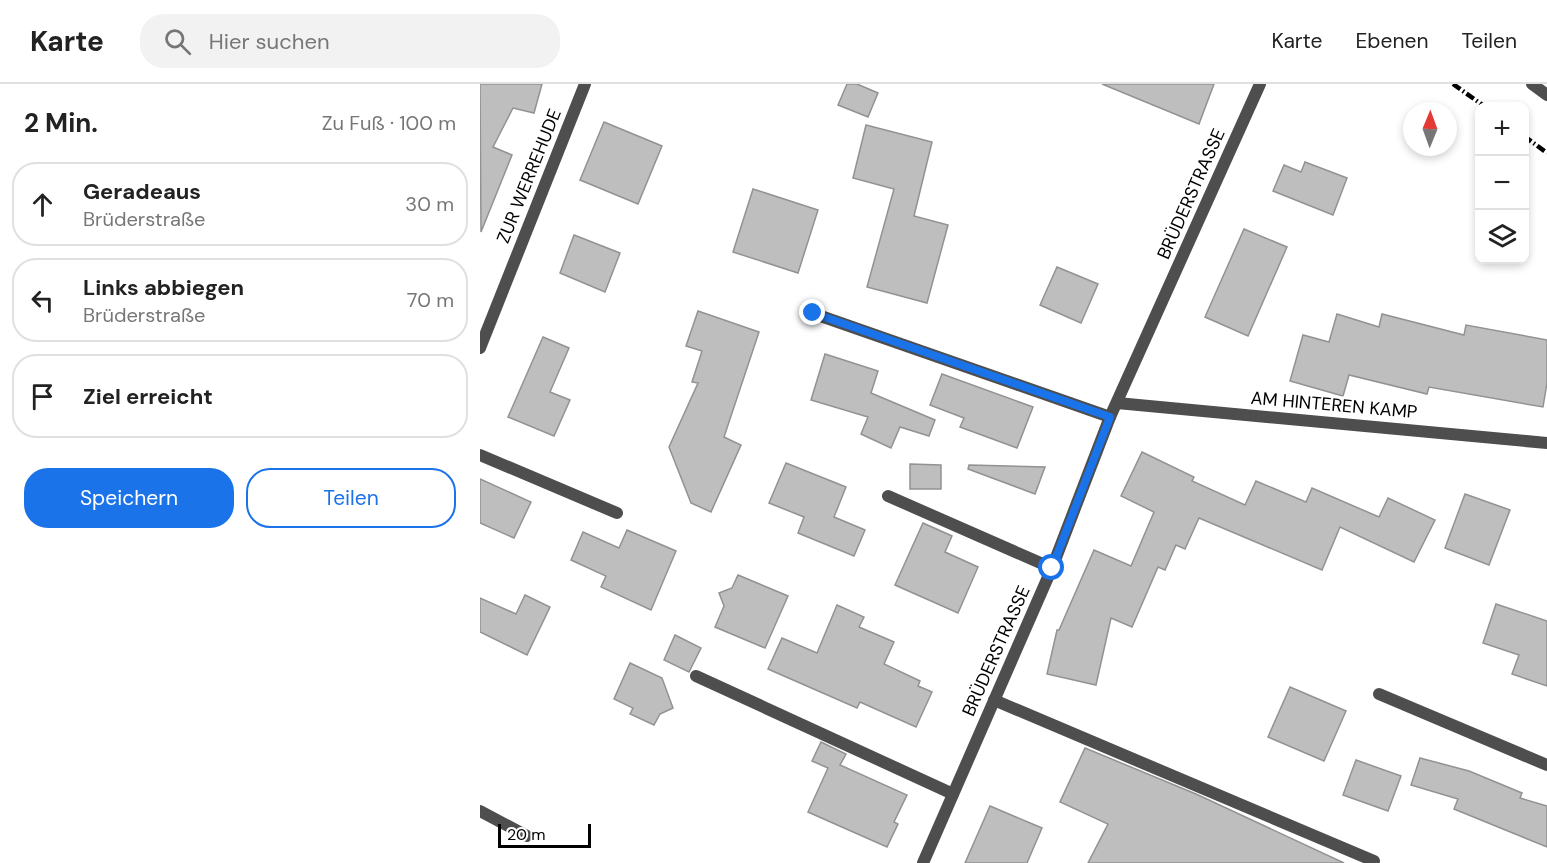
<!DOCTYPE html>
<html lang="de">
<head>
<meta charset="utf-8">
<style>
	body { margin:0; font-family:"DM Sans",sans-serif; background:#f2f2f2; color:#222 }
	.controls { position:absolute; right:18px; top:18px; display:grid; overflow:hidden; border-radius:12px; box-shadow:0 3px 9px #0003 }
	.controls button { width:54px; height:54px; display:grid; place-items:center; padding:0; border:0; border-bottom:2px solid #e0e0e0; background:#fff; color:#222; font:30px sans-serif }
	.compass { position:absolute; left:923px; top:18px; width:54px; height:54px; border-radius:50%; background:#fff; box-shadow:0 3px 9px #0003; rotate:1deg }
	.scale { position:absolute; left:18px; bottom:15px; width:93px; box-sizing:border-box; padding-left:6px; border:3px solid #000; border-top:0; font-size:16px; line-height:21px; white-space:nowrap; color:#000; -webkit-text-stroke:4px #fff; paint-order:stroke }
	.stop { position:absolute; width:18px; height:18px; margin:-14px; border:4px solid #1a73e8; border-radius:50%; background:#fff }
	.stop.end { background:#1a73e8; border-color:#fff; box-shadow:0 2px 6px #0008 }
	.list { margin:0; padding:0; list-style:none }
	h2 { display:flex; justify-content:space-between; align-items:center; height:78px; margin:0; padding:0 24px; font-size:26px }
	h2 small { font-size:20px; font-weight:400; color:#767676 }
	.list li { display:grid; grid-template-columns:39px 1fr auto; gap:18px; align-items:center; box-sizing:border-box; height:84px; margin:0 12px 12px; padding:0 12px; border:2px solid #e0e0e0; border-radius:24px }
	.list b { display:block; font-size:22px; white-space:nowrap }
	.list p { margin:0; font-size:20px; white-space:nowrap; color:#767676 }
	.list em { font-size:20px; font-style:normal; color:#767676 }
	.actions { display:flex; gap:12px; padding:18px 24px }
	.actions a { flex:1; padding:14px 0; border:2px solid #1a73e8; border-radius:24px; text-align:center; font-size:21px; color:#1a73e8 }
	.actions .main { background:#1a73e8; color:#fff }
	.icon { flex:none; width:33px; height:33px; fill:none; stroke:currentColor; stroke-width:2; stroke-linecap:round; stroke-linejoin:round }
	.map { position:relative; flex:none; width:1067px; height:779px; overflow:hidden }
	header { display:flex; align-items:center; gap:36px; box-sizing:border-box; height:84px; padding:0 30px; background:#fff; border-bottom:2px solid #e0e0e0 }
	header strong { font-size:28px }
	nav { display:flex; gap:33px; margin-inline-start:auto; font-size:21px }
	.search { width:420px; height:54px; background:#f2f2f2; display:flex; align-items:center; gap:15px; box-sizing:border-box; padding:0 21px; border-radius:24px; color:#767676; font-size:22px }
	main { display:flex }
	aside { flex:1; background:#fff }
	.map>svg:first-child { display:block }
	.building { fill:#bebebe; stroke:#929292; stroke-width:1.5 }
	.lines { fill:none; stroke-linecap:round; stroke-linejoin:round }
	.service { stroke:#4e4e4e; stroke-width:12 }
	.minor { stroke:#4e4e4e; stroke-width:12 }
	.rail { stroke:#000; stroke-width:4.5; stroke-dasharray:9 3 1.5 3; stroke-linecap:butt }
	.route { stroke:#1a73e8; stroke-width:8 }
	.labels { text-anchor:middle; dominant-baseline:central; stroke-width:6; stroke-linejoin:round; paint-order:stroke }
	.street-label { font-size:18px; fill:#000; stroke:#fff }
</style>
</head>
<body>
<header>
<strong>Karte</strong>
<div class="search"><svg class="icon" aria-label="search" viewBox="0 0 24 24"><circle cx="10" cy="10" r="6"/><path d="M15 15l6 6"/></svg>Hier suchen</div>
<nav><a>Karte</a><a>Ebenen</a><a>Teilen</a></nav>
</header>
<main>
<aside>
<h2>2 Min.<small>Zu Fuß · 100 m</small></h2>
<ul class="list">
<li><svg class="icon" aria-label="ahead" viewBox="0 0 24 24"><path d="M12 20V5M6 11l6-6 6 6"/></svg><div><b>Geradeaus</b><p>Brüderstraße</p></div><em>30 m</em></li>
<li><svg class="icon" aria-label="left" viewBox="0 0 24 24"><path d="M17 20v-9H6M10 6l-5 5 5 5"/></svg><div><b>Links abbiegen</b><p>Brüderstraße</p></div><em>70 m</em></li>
<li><svg class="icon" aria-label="arrive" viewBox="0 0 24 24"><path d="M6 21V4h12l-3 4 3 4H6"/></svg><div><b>Ziel erreicht</b></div></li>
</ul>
<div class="actions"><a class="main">Speichern</a><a>Teilen</a></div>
</aside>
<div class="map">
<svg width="1067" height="779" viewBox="0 0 1067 779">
	<rect width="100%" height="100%" fill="#fff"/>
	<g class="building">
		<polygon points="0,0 62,0 54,29 33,24 13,63 32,71 1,148"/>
		<polygon points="367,0 377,0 398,9 388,33 358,21"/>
		<polygon points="622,0 734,0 719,40"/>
		<polygon points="124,38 182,62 158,120 100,96"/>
		<polygon points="386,41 452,58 434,132 468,141 447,219 387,203 414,105 373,94"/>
		<polygon points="825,78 867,94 853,131 793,107 804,81 821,88"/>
		<polygon points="273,105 338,126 318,189 253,168"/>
		<polygon points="764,145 807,163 768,252 725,233"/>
		<polygon points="94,151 140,169 125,208 80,189"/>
		<polygon points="577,183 618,200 601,239 560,221"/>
		<polygon points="218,227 279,248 244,353 261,361 231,428 211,419 189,363 218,299 212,298 222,267 206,262"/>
		<polygon points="857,230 899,243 902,230 984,251 986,241 1067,256 1067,299 1063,323 949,303 947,310 869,291 863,312 810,297 823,251 849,258"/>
		<polygon points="63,253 89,264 70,308 90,316 74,352 28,333"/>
		<polygon points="345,270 398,287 391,309 455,336 449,352 420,343 411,364 381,350 388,333 331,316"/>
		<polygon points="462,290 553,323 537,364 480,343 484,334 450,321"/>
		<polygon points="662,368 714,393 712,397 765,421 776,397 826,418 832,404 899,433 908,414 955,436 934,478 860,443 842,486 719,434 705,465 696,461 685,486 678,483 652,543 631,534 616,601 567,590 577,546 579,546 614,466 651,482 674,428 641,412"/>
		<polygon points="306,379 366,403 354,433 385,446 374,472 318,449 324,433 289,419"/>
		<polygon points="430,380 461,381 461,405 430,405"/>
		<polygon points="489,381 565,383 555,410 488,385"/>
		<polygon points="0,395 51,418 34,454 0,439"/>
		<polygon points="985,410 1030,426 1009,481 965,464"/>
		<polygon points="443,439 472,452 465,468 498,483 478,529 415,501"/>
		<polygon points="147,446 196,467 171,526 121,503 126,492 91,476 103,448 139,464"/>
		<polygon points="258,491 308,512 285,564 235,543 244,522 239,509 252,504"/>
		<polygon points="45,511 70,523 47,571 0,548 0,514 36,530"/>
		<polygon points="1016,520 1067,537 1067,602 1032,590 1039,571 1003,559"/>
		<polygon points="357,521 384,533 379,543 414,558 404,580 440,597 438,602 452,608 436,643 380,618 377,624 288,585 302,554 337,569"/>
		<polygon points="195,551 221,564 209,588 184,576"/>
		<polygon points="150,579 182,594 193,624 180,630 174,641 150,630 153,624 134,615"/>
		<polygon points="810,603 866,627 844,677 788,653"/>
		<polygon points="341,658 366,670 360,681 427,711 414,738 418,740 407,763 328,728 348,684 332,677"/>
		<polygon points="605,664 716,710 864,779 608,779 628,740 580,718"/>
		<polygon points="940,674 989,687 1042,709 1040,714 1067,722 1067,763 974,725 978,715 931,701"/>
		<polygon points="876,676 921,692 908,727 863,711"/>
		<polygon points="510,722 562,744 547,779 485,779"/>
	</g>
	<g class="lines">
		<g class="service">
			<polyline points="0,371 137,429"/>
			<polyline points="408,412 572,484"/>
			<polyline points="216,592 473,710"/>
			<polyline points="514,616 894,777"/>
			<polyline points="0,727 47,752"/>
		</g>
		<g class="minor">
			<polyline points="1052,0 1067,11"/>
			<polyline points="332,229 630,333"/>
			<polyline points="0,264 105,0"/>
			<polyline points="637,319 1067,359"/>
			<polyline points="899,610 1067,681"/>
			<polyline points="443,779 572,484 630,333 780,0"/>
		</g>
		<g class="rail">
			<polyline points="973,0 1004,22"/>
			<polyline points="1044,52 1067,69"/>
		</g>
	</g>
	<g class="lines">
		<polyline class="route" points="333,229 630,333 572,484"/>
	</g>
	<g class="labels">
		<g class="street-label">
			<text transform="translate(49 92) rotate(-68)">ZUR WERREHUDE</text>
			<text transform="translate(711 110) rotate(-66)">BRÜDERSTRASSE</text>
			<text transform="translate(854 321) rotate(5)">AM HINTEREN KAMP</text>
			<text transform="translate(516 567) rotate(-66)">BRÜDERSTRASSE</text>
		</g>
	</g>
</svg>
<div class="controls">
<button>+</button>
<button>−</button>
<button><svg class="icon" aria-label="layers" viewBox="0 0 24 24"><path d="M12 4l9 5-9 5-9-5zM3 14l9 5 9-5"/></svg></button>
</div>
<svg class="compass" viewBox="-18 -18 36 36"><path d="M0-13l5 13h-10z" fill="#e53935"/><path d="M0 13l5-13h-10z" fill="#767676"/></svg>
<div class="scale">20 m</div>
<div class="stop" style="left:572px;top:484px"></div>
<div class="stop end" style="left:333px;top:229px"></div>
</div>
</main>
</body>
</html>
